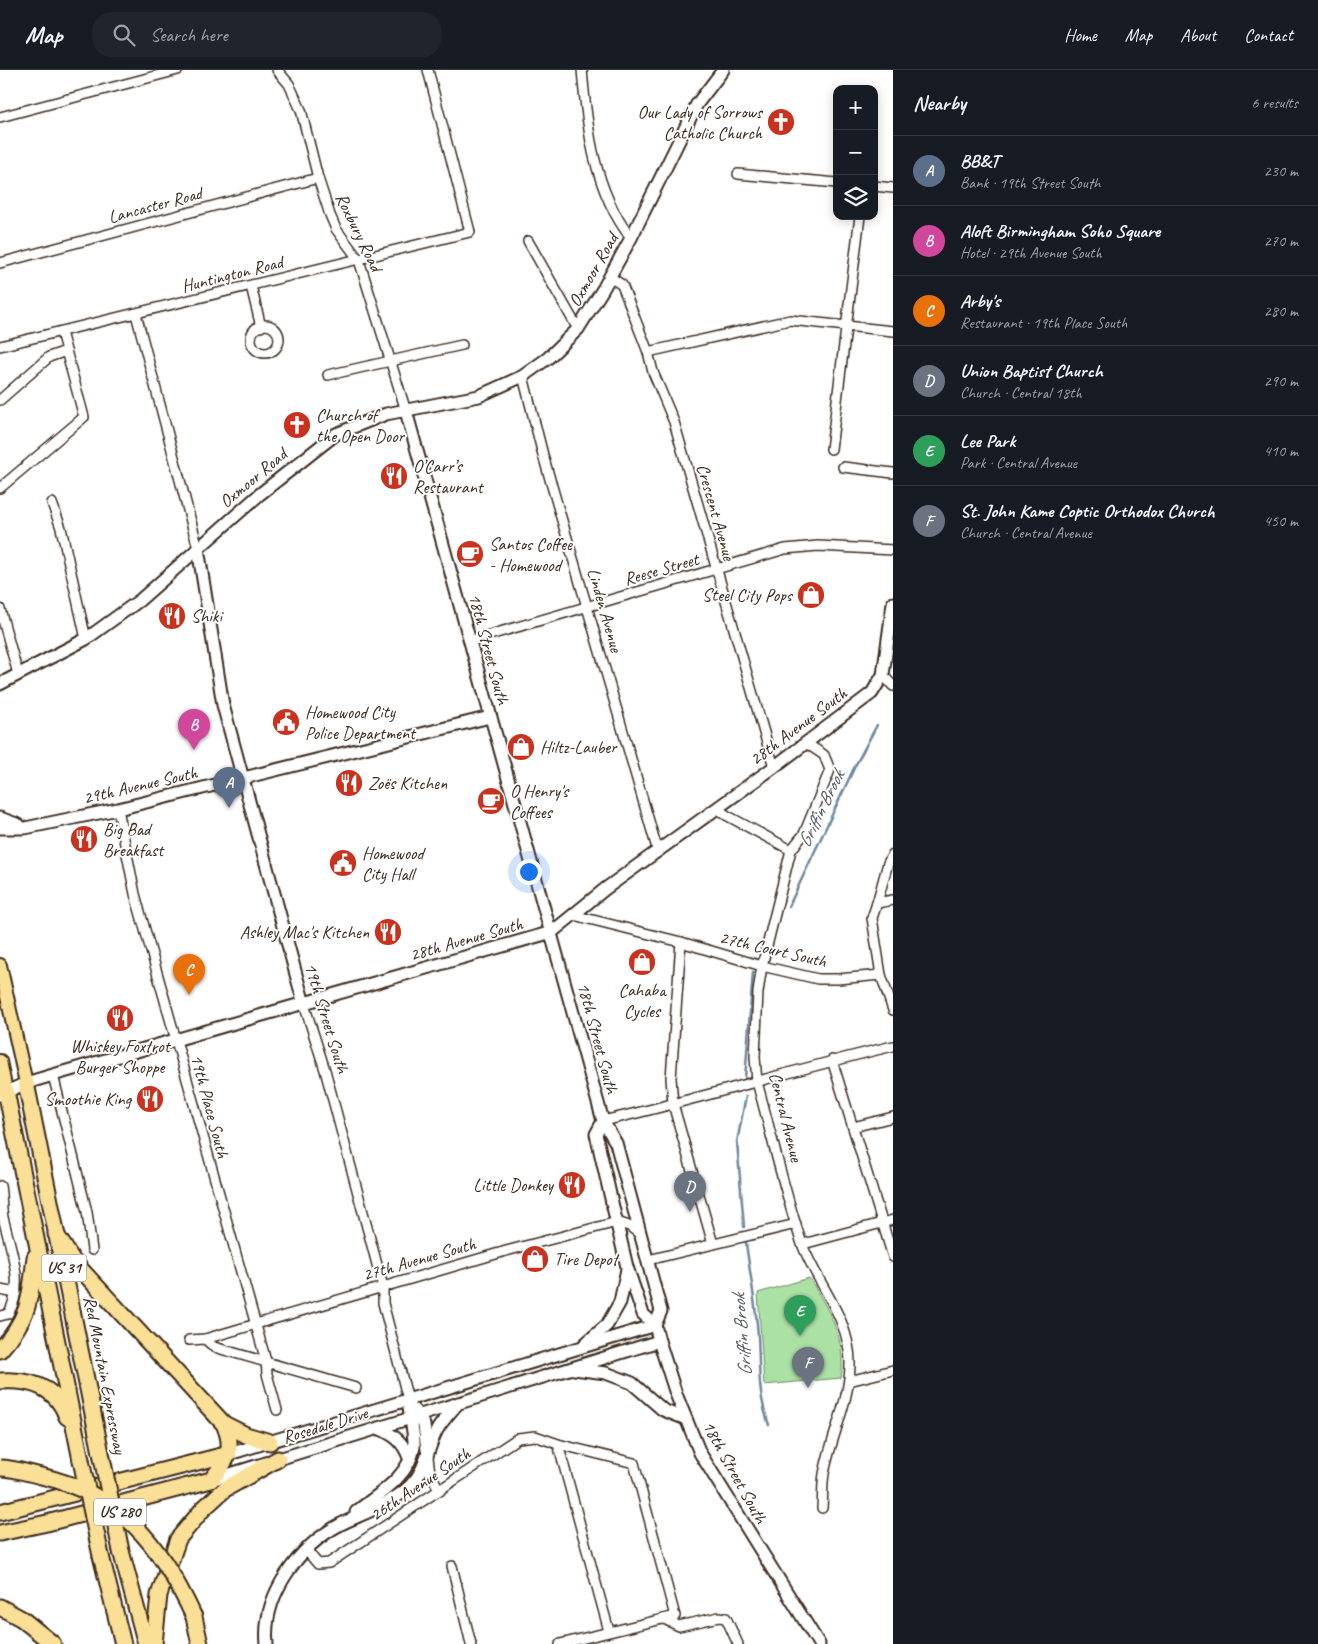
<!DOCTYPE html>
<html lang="en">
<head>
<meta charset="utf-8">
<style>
	body { margin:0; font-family:Caveat,sans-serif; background:#20242c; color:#f1f3f6 }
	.controls { position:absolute; right:15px; top:15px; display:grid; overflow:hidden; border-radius:10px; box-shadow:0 2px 12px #0003 }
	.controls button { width:45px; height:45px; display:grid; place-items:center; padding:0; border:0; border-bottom:1px solid #363941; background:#171b24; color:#f1f3f6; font:25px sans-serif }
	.you { position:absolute; left:528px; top:801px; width:18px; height:18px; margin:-12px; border:4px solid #fff; border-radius:50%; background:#1a73e8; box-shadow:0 0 0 8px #1a73e833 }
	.badge { display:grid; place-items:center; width:32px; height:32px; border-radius:50%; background:#c8321e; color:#fff; font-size:16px; font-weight:700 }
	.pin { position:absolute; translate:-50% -41px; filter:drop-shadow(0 1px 2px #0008) }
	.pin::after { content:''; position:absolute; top:26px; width:18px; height:15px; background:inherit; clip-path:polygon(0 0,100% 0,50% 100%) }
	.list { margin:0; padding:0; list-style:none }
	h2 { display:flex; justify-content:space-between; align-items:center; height:65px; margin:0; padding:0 20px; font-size:21px }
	h2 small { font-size:16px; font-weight:400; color:#9ea1a6 }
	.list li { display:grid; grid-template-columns:32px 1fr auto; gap:15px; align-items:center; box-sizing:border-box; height:70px; padding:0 20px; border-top:1px solid #363941 }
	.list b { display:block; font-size:19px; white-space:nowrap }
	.list p { margin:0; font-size:16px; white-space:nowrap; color:#9ea1a6 }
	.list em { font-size:16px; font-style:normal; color:#9ea1a6 }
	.icon { flex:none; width:28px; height:28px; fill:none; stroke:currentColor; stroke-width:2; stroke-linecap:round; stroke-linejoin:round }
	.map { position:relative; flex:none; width:893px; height:1574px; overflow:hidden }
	header { display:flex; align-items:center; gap:30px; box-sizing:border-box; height:70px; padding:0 25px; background:#171b24; border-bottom:1px solid #363941 }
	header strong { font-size:24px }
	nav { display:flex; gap:28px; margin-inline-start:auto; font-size:18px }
	.search { width:350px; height:45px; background:#20242c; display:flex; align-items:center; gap:12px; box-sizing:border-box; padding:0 18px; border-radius:20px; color:#9ea1a6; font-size:19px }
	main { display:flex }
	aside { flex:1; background:#171b24 }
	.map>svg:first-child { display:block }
	.green { fill:#abe1a4; stroke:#738661 }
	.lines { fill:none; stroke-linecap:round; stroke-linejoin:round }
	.stream { stroke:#6f899c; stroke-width:2.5 }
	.street-casing { stroke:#3b2a1e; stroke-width:12 }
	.secondary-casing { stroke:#3b2a1e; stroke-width:15 }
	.primary-casing { stroke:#3b2a1e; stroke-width:16 }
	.highway-casing { stroke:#3b2a1e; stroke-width:19 }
	.street { stroke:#fff; stroke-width:9 }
	.secondary { stroke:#fff; stroke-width:11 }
	.primary { stroke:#fadf96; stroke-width:12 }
	.highway { stroke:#fadf96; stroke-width:15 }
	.highway-bridge-casing { stroke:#3b2a1e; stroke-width:19; stroke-linecap:butt }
	.highway-bridge { stroke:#fadf96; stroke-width:15 }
	.labels { text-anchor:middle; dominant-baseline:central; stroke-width:4; stroke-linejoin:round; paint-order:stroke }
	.shield { fill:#fff; stroke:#766a62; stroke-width:1 }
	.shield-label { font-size:16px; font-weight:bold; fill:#3b2a1e }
	.poi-label { font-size:18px; fill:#3b2a1e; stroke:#fff; text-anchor:start }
	.street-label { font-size:18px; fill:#3b2a1e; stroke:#fff }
	.water-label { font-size:19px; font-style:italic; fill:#55595d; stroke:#fff }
</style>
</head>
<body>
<header>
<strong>Map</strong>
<div class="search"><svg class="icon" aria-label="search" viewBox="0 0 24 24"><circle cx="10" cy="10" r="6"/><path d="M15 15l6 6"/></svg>Search here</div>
<nav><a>Home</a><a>Map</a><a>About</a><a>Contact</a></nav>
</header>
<main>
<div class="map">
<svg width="893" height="1574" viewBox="0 0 893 1574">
	<rect width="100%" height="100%" fill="#fff"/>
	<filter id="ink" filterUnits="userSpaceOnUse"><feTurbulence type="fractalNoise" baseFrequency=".02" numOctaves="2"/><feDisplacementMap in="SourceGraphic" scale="10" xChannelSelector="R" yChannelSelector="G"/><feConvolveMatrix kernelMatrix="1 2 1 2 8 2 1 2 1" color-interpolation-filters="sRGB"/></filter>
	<g filter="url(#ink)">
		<path class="green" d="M 809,1208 C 829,1240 847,1270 841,1308 L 764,1315 L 758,1223 Z"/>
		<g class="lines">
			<g class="stream">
				<polyline points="789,836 855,696 877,655"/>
				<polyline points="745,1009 753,902"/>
				<polyline points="744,1157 737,1072 746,1026"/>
				<path d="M 746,1173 C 750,1204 756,1235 758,1266 C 760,1300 757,1321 769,1355"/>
			</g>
			<defs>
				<g id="street">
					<polyline points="277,0 289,14 301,40 318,108 330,145 336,159 359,190 406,341"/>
					<path d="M 582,0 C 587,58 594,121 631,168"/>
					<polyline points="0,47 178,0"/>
					<polyline points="738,104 837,113"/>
					<polyline points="874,116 893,118"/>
					<polyline points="528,171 578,259"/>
					<polyline points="0,193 318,108"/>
					<polyline points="609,206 622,215 648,282 653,302 674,352 774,697"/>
					<polyline points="251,216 261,257"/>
					<polyline points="136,244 198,478"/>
					<circle cx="265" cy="269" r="14"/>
					<polyline points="0,276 470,162 428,0"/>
					<polyline points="648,282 790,250 893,261"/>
					<polyline points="328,305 462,275"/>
					<polyline points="523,306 543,385 658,782"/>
					<polyline points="0,330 49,287 66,281"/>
					<polyline points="831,379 860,146"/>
					<polyline points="843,397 893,403"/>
					<polyline points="0,418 84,347 61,262"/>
					<polyline points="52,433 61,458 86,569"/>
					<polyline points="0,539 18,604"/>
					<polyline points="469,571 785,479 818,476 893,480"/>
					<polyline points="883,605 893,616"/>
					<path d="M 806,673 L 824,685 L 830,700 L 804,764 L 791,780 L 762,896 L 758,922 L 755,987 L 757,1012 C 772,1066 784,1121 802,1174 C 817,1214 850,1248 850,1293 C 850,1331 831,1366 824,1404 C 822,1415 823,1427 822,1438"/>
					<polyline points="717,738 726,745 791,780"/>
					<polyline points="118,739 135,824 266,1291 267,1304 277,1340"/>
					<polyline points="877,833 888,793 893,784"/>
					<polyline points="573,845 681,872 762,896 818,909 838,909 881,905 872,848 877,833 893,830"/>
					<polyline points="681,872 671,1008 673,1034 713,1174"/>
					<polyline points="881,905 893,940"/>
					<polyline points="304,934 325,1000 383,1217 383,1233 408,1330"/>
					<polyline points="832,990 893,1187"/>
					<polyline points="53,1005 87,1142 92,1180"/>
					<path d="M 603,1051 C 700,1029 796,999 893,976"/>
					<polyline points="853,1057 893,1047"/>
					<path d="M 0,1116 C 2,1126 1,1137 3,1147 C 10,1178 26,1215 8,1244 L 0,1246"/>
					<polyline points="803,1174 893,1150"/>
					<polyline points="648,1190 796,1154"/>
					<polyline points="0,1220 16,1223"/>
					<polyline points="205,1269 506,1181 617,1152 629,1156 641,1165"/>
					<polyline points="189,1270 205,1269 214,1277 356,1318"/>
					<polyline points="849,1311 893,1300"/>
					<polyline points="558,1374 609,1561"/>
					<polyline points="428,1387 430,1403 440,1421"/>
					<polyline points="306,1480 318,1494 329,1493 518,1368 535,1366 558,1374 634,1393 675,1546 560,1574"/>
					<polyline points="452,1496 471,1574"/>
					<polyline points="664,1549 679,1556 719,1547 726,1548 738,1574"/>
				</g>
				<g id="secondary">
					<polyline points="406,341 603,1051 616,1073 661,1241 655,1255 659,1271 676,1324 700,1383 819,1574"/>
					<polyline points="198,478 223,635 304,934"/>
					<polyline points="0,614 86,569 140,530 260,424 336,364 386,344 479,326 523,306 548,288 578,259 603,219 631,168 697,34 723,0"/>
					<polyline points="0,748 19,755"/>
					<polyline points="0,758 25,758 118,739 490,647"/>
					<polyline points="0,1025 26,1013 53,1005 552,862 605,819 774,697 872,623 883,605 893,533"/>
					<polyline points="603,1051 596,1064 627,1197 643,1244 655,1255"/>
					<polyline points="585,1274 607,1255 620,1232 627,1199"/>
					<polyline points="574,1299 606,1303 632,1313 663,1340 686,1349"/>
					<polyline points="414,1340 424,1355 427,1380"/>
					<path d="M 378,1358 C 394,1365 403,1371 409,1388"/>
					<polyline points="229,1384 655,1255"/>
					<polyline points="211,1410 659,1271"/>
					<path d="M 356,1442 C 378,1424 409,1407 414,1377 C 415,1365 409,1343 408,1330"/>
					<path d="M 267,1574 C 262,1525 299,1476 341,1454 C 364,1443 392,1434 411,1415 C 426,1400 427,1379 437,1360 C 442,1351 451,1342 458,1333"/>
				</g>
				<g id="primary">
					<polyline points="0,895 26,1013"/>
					<polyline points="0,991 6,1021"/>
				</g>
				<g id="highway">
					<polyline points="26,1013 101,1383"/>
					<polyline points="6,1021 81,1390"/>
					<path d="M 0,1280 C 30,1247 30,1229 35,1187"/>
					<path d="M 0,1311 C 30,1309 56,1316 67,1347"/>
					<polyline points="224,1354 246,1365 270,1372"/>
					<polyline points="0,1442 229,1384"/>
					<path d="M 0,1463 L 47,1453 L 211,1410 C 228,1390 235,1379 224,1354 L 73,1191 L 56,1164"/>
					<polyline points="121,1481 146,1574"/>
					<polyline points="101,1486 123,1574"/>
					<polyline points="0,1537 22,1549 53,1574"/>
					<polyline points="194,1547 200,1574"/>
					<polyline points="154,1574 159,1525 178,1469 203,1439 225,1419 278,1389"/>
				</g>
			</defs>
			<use href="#street" class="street-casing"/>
			<use href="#secondary" class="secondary-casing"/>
			<use href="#primary" class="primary-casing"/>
			<use href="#highway" class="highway-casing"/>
			<use href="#street" class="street"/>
			<use href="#secondary" class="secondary"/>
			<use href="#primary" class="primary"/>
			<use href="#highway" class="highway"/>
			<defs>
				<g id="highway-bridge">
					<polyline points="101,1383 121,1481"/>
					<polyline points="81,1390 101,1486"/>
					<path d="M 0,1398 C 14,1398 28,1403 41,1406 C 121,1424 161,1475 194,1547"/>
				</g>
			</defs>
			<use href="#highway-bridge" class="highway-bridge-casing"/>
			<use href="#highway-bridge" class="highway-bridge"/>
		</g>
	</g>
	<defs>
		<symbol id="church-disc" viewBox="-11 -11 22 22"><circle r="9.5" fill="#c8321e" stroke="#fff"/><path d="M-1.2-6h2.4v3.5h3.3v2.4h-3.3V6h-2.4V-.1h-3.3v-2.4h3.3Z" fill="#fff"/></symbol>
		<symbol id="restaurant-disc" viewBox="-11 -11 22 22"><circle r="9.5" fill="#c8321e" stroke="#fff"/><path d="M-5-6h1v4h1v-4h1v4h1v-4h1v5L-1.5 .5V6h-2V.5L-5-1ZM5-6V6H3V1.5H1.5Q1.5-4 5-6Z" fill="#fff"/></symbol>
		<symbol id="cafe-disc" viewBox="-11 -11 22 22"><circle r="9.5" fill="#c8321e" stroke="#fff"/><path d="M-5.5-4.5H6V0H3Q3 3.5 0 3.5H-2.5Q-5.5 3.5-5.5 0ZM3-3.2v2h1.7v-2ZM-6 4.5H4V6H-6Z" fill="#fff"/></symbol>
		<symbol id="shop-disc" viewBox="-11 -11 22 22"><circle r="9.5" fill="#c8321e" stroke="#fff"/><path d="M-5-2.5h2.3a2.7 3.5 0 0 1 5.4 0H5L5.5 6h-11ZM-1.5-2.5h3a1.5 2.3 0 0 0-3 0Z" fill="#fff"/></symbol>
		<symbol id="civic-disc" viewBox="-11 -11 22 22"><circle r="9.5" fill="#c8321e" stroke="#fff"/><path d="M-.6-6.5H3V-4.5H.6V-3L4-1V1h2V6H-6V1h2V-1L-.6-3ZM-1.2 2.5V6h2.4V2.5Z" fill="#fff"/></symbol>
	</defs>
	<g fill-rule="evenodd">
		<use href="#church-disc" x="765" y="36" width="32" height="32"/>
		<use href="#church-disc" x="281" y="339" width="32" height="32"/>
		<use href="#restaurant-disc" x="378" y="390" width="32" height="32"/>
		<use href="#cafe-disc" x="454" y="468" width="32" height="32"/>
		<use href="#shop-disc" x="795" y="509" width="32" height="32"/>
		<use href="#restaurant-disc" x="156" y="530" width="32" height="32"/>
		<use href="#civic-disc" x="270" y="636" width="32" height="32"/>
		<use href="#shop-disc" x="505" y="661" width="32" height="32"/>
		<use href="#restaurant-disc" x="333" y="697" width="32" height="32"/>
		<use href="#cafe-disc" x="475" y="715" width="32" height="32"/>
		<use href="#restaurant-disc" x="68" y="753" width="32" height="32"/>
		<use href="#civic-disc" x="327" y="777" width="32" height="32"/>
		<use href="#restaurant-disc" x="372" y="846" width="32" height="32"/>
		<use href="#shop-disc" x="626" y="876" width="32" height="32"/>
		<use href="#restaurant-disc" x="104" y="932" width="32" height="32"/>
		<use href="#restaurant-disc" x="134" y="1013" width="32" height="32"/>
		<use href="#restaurant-disc" x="556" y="1099" width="32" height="32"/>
		<use href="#shop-disc" x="519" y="1173" width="32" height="32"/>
	</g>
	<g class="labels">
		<g class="shield">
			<rect x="41.5" y="1184.5" width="45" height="27" rx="4"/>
			<rect x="94" y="1428.5" width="52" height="27" rx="4"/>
		</g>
		<g class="shield-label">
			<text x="64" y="1198">US 31</text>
			<text x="120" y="1442">US 280</text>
		</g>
		<g class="poi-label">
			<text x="762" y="42" text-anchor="end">Our Lady of Sorrows<tspan x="762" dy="21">Catholic Church</tspan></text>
			<text x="316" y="345">Church of<tspan x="316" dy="21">the Open Door</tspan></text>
			<text x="413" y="396">O’Carr’s<tspan x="413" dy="21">Restaurant</tspan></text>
			<text x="489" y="474">Santos Coffee<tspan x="489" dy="21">- Homewood</tspan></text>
			<text x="792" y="525" text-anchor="end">Steel City Pops</text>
			<text x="191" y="546">Shiki</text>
			<text x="305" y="642">Homewood City<tspan x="305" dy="21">Police Department</tspan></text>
			<text x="540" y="677">Hiltz-Lauber</text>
			<text x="368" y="713">Zoës Kitchen</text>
			<text x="510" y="721">O Henry's<tspan x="510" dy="21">Coffees</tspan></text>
			<text x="103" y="759">Big Bad<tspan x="103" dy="21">Breakfast</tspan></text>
			<text x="362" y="783">Homewood<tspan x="362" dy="21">City Hall</tspan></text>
			<text x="369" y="862" text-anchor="end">Ashley Mac's Kitchen</text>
			<text x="642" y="920" text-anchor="middle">Cahaba<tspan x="642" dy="21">Cycles</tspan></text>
			<text x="120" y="976" text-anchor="middle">Whiskey Foxtrot<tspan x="120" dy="21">Burger Shoppe</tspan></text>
			<text x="131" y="1029" text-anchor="end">Smoothie King</text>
			<text x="553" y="1115" text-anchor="end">Little Donkey</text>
			<text x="554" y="1189">Tire Depot</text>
		</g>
		<g class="street-label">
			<text transform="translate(155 135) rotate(-15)">Lancaster Road</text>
			<text transform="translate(359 162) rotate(64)">Roxbury Road</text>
			<text transform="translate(593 200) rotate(-60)">Oxmoor Road</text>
			<text transform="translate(232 204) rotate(-14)">Huntington Road</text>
			<text transform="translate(253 408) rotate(-40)">Oxmoor Road</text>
			<text transform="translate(716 442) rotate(74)">Crescent Avenue</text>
			<text transform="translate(661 499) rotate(-16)">Reese Street</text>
			<text transform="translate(605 540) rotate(74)">Linden Avenue</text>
			<text transform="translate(489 579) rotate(75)">18th Street South</text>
			<text transform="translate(798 656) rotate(-37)">28th Avenue South</text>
			<text transform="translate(140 715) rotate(-13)">29th Avenue South</text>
			<text transform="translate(466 869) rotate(-16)">28th Avenue South</text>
			<text transform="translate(773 879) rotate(13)">27th Court South</text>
			<text transform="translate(327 948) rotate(73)">19th Street South</text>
			<text transform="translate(598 968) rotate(75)">18th Street South</text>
			<text transform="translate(210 1036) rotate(75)">19th Place South</text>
			<text transform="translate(786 1047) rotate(76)">Central Avenue</text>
			<text transform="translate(419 1189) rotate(-16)">27th Avenue South</text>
			<text transform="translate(105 1305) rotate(79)">Red Mountain Expressway</text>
			<text transform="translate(325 1355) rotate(-17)">Rosedale Drive</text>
			<text transform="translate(735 1402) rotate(61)">18th Street South</text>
			<text transform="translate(420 1414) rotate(-34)">26th Avenue South</text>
		</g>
		<g class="water-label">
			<text transform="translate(821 739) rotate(-64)">Griffin Brook</text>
			<text transform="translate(742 1265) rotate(-95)">Griffin Brook</text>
		</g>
	</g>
</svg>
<div class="controls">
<button>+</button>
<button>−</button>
<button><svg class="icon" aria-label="layers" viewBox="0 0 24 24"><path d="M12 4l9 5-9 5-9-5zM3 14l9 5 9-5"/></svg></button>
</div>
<div class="you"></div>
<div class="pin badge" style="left:229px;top:738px;background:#5c6f8a">A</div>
<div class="pin badge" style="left:194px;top:680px;background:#d1479c">B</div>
<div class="pin badge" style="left:189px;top:925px;background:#e8710a">C</div>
<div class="pin badge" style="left:690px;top:1142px;background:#6b7280">D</div>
<div class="pin badge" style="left:800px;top:1266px;background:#2e9e5b">E</div>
<div class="pin badge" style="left:808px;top:1318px;background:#6b7280">F</div>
</div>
<aside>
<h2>Nearby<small>6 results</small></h2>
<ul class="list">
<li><span class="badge" style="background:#5c6f8a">A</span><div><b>BB&amp;T</b><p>Bank · 19th Street South</p></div><em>230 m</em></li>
<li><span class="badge" style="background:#d1479c">B</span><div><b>Aloft Birmingham Soho Square</b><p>Hotel · 29th Avenue South</p></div><em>270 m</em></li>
<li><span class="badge" style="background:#e8710a">C</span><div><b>Arby's</b><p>Restaurant · 19th Place South</p></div><em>280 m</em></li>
<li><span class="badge" style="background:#6b7280">D</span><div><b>Union Baptist Church</b><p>Church · Central 18th</p></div><em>290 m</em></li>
<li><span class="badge" style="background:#2e9e5b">E</span><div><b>Lee Park</b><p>Park · Central Avenue</p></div><em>410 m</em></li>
<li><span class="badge" style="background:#6b7280">F</span><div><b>St. John Kame Coptic Orthodox Church</b><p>Church · Central Avenue</p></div><em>450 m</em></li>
</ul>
</aside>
</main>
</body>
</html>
